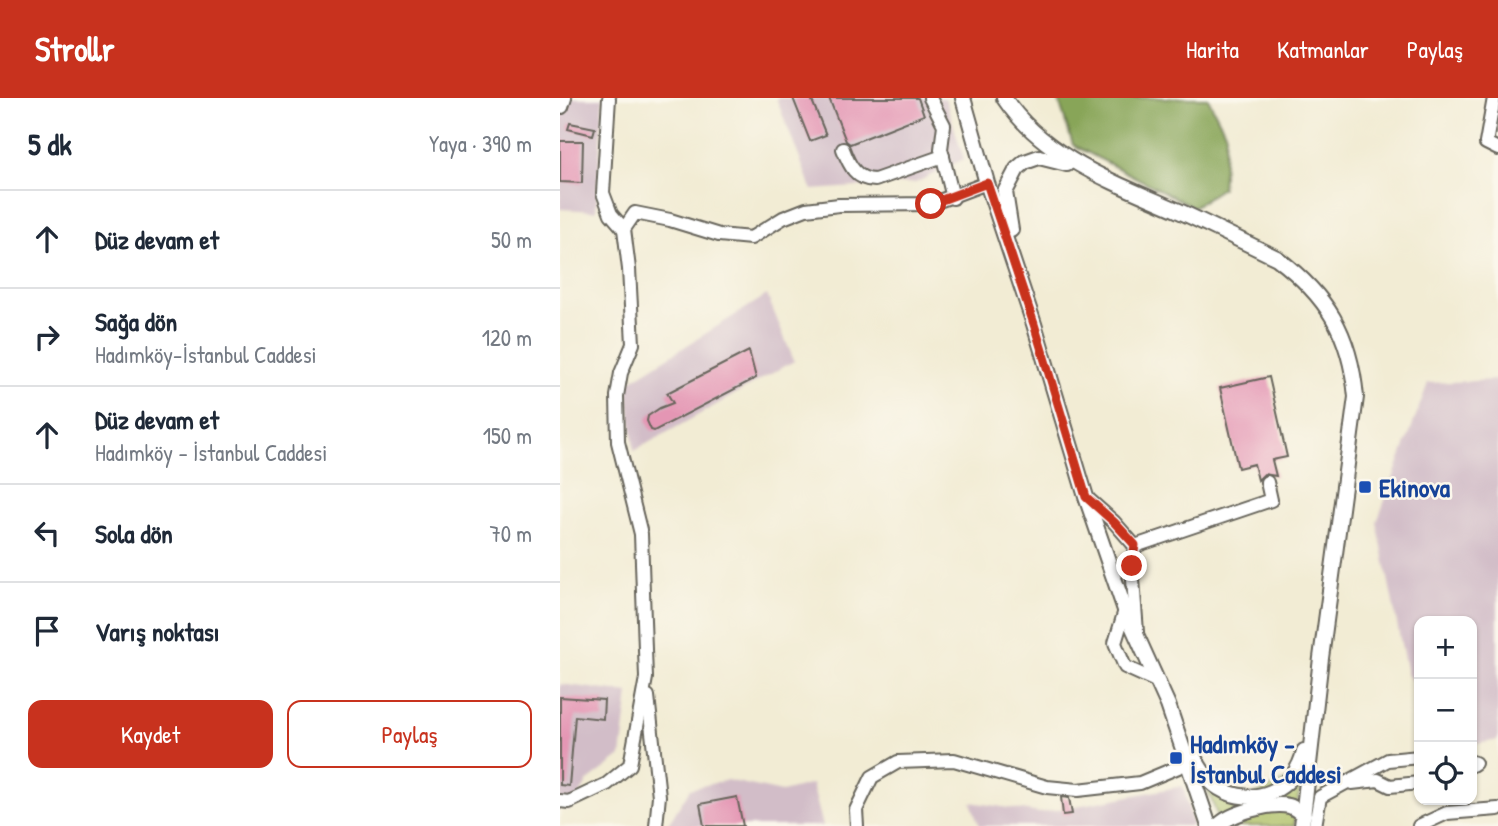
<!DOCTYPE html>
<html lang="tr">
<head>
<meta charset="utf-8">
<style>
	body { margin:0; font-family:"Patrick Hand",sans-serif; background:#f2f2f3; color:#1f2937 }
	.controls { position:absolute; right:21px; bottom:21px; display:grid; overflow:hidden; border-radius:14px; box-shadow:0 2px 5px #0004 }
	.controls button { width:63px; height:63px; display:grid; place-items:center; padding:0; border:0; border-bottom:2px solid #e0e1e3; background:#fff; color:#1f2937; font:35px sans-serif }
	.stop { position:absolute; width:21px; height:21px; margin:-16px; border:5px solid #c8321e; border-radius:50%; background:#fff }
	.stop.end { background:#c8321e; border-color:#fff; box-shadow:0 2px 7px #0008 }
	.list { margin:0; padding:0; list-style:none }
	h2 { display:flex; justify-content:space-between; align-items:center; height:91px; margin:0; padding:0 28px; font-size:30px }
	h2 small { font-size:23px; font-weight:400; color:#747a83 }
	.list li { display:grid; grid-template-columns:46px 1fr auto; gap:21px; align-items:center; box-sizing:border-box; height:98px; padding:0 28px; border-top:2px solid #e0e1e3 }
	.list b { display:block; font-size:26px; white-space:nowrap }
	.list p { margin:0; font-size:23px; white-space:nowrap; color:#747a83 }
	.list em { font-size:23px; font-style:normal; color:#747a83 }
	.actions { display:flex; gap:14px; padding:21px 28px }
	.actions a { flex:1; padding:16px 0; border:2px solid #c8321e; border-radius:14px; text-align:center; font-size:24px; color:#c8321e }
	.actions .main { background:#c8321e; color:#fff }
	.icon { flex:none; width:38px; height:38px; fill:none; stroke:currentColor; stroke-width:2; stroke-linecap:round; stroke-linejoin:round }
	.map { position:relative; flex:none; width:938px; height:728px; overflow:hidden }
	header { display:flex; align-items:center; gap:42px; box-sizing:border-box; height:98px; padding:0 35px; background:#c8321e; color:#fff }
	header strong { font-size:33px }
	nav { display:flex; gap:38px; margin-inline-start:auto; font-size:24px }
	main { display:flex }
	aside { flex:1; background:#fff }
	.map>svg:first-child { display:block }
	.industrial { fill:#d2bdc8 }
	.green { fill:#abbe62; stroke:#646d3f; stroke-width:2 }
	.forest { fill:#88a558; stroke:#52603a; stroke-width:2 }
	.building { fill:#e496b4 }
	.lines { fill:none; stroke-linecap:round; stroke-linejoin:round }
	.minor-casing { stroke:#67655c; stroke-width:16 }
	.major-casing { stroke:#67655c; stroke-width:18 }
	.minor { stroke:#fff; stroke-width:12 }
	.major { stroke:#fff; stroke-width:14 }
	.route { stroke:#c8321e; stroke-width:9 }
	.transit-dot { fill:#1a4fb4; stroke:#fbf7ec; stroke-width:2.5 }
	.labels { text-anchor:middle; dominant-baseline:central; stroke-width:5; stroke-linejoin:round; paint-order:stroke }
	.transit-label { font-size:26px; font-weight:bold; fill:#164399; stroke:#fbf7ec; text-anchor:start }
</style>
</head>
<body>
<header>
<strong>Strollr</strong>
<nav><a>Harita</a><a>Katmanlar</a><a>Paylaş</a></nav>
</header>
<main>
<aside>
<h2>5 dk<small>Yaya · 390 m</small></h2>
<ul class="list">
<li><svg class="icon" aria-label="ahead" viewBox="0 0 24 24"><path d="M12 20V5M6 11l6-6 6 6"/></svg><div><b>Düz devam et</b></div><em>50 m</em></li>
<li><svg class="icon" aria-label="right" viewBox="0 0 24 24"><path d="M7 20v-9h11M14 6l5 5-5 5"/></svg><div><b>Sağa dön</b><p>Hadımköy-İstanbul Caddesi</p></div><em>120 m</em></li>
<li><svg class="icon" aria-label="ahead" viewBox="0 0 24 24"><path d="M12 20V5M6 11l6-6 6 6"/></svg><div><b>Düz devam et</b><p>Hadımköy - İstanbul Caddesi</p></div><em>150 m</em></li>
<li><svg class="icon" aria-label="left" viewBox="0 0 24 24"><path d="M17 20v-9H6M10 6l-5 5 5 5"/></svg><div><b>Sola dön</b></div><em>70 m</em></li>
<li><svg class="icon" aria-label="arrive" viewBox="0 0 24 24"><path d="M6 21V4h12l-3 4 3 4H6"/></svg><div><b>Varış noktası</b></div></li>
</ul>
<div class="actions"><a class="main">Kaydet</a><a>Paylaş</a></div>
</aside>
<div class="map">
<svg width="938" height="728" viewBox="0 0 938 728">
	<rect width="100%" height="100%" fill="#fbf7ec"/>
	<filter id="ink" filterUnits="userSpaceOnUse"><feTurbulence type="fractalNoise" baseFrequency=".0143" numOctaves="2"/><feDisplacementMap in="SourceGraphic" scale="14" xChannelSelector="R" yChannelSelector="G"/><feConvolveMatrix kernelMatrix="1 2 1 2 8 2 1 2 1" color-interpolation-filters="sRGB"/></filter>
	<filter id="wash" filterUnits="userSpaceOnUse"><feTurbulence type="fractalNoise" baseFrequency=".00686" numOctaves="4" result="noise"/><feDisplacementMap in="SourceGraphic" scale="28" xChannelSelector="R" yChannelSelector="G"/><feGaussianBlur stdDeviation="1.57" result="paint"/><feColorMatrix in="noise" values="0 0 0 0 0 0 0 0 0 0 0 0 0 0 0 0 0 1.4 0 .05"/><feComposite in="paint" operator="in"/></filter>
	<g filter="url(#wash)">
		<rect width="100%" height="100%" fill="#f2ecd4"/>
		<g class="industrial">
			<polygon points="0,0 43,0 36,113 0,111"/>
			<polygon points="216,0 385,0 404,61 355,85 252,92"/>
			<polygon points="207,197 234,263 74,353 67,285"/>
			<polygon points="938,282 938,642 912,647 912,523 859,523 859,594 847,576 817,424 868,285"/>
			<polygon points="0,586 69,595 61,658 28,683 10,712 0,711"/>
			<polygon points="167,682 222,694 252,686 263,728 107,728 130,691"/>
			<polygon points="623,688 633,728 419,728 411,704 480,715"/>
		</g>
		<polygon class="green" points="742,675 734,728 661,728 646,687 682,703"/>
		<polygon class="forest" points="498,0 648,0 666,36 662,90 633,109 513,47"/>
		<g id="blocks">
			<g class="building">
				<polygon points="233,0 251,0 266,37 250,43"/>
				<polygon points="269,0 358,0 364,17 290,46 286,43"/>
				<polygon points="10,25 35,30 33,37 8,31"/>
				<polygon points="0,43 23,43 22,85 0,84"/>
				<polygon points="189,253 196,280 94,333 91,332 87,323 88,318 100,310 113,305 107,295"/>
				<polygon points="709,279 727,359 712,362 716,378 704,376 698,382 694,366 678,370 660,290"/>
				<polygon points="0,599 44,602 43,621 15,618 9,688 0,687"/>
				<polygon points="177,699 183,728 144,728 140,706"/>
				<polygon points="501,699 509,700 512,716 503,717"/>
			</g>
		</g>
	</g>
	<g filter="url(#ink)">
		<use href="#blocks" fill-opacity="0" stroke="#67655c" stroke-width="2"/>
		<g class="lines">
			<defs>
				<g id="minor">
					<polyline points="49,0 43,95 51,116 64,131"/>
					<polyline points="370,0 384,27 381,51 393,100"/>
					<polyline points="934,0 926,45 938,51"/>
					<polyline points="2,9 5,0"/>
					<path d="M 283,51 C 289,67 296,82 315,82 L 383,58"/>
					<polyline points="526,399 554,424 575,448 572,468 577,534"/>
					<polyline points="575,448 711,402 707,384"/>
					<polyline points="565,512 555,545 565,569 596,583"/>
					<polyline points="88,598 99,698 96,728"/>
					<polyline points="912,664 915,665 912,667"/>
					<polyline points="792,685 818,682 830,688 859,685"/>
					<polyline points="0,703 9,704 47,686 70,667 86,580 81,436 58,344 57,298 61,275 73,246 69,171 64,131 75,115 110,122 159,137 191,140 223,120 246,111 279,107 371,106 427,85"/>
					<polyline points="297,728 296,712 312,679 338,664 394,662 487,689 518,692 580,685 628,665"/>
					<polyline points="755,728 760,699 828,662 859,659"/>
					<polyline points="859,728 887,715 938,711"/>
				</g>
				<g id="major">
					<polyline points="403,0 427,85 474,226 526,399 565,512 608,607 649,728"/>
					<path d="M 444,0 C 484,60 556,85 619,113 C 652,128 684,144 717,160 C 767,198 790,235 796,299 L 761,560 L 742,728"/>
					<polyline points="451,132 445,94 457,71 465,64 479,59 507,66"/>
					<path d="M 632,656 C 639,668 646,682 659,690 C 693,711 736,692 744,653"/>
					<path d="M 658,728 C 670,715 711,704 729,708 C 734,709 739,714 744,717"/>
				</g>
			</defs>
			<use href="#minor" class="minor-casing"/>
			<use href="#major" class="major-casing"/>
			<use href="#minor" class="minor"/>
			<use href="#major" class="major"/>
		</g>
	</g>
	<g class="lines" filter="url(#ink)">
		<polyline class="route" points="371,106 427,85 474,226 526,399 554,424 575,447 572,468"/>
	</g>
	<g class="transit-dot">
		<rect x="798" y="382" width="14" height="14" rx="3.5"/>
		<rect x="609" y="653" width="14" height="14" rx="3.5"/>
	</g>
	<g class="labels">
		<g class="transit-label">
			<text x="819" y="389">Ekinova</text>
			<text x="630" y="645">Hadımköy -<tspan x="630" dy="30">İstanbul Caddesi</tspan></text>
		</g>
	</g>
</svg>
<div class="controls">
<button>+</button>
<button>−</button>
<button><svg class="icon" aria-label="locate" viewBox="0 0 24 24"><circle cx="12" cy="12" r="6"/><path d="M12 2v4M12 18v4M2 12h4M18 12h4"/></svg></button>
</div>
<div class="stop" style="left:371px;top:106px"></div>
<div class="stop end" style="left:572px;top:468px"></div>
</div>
</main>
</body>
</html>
